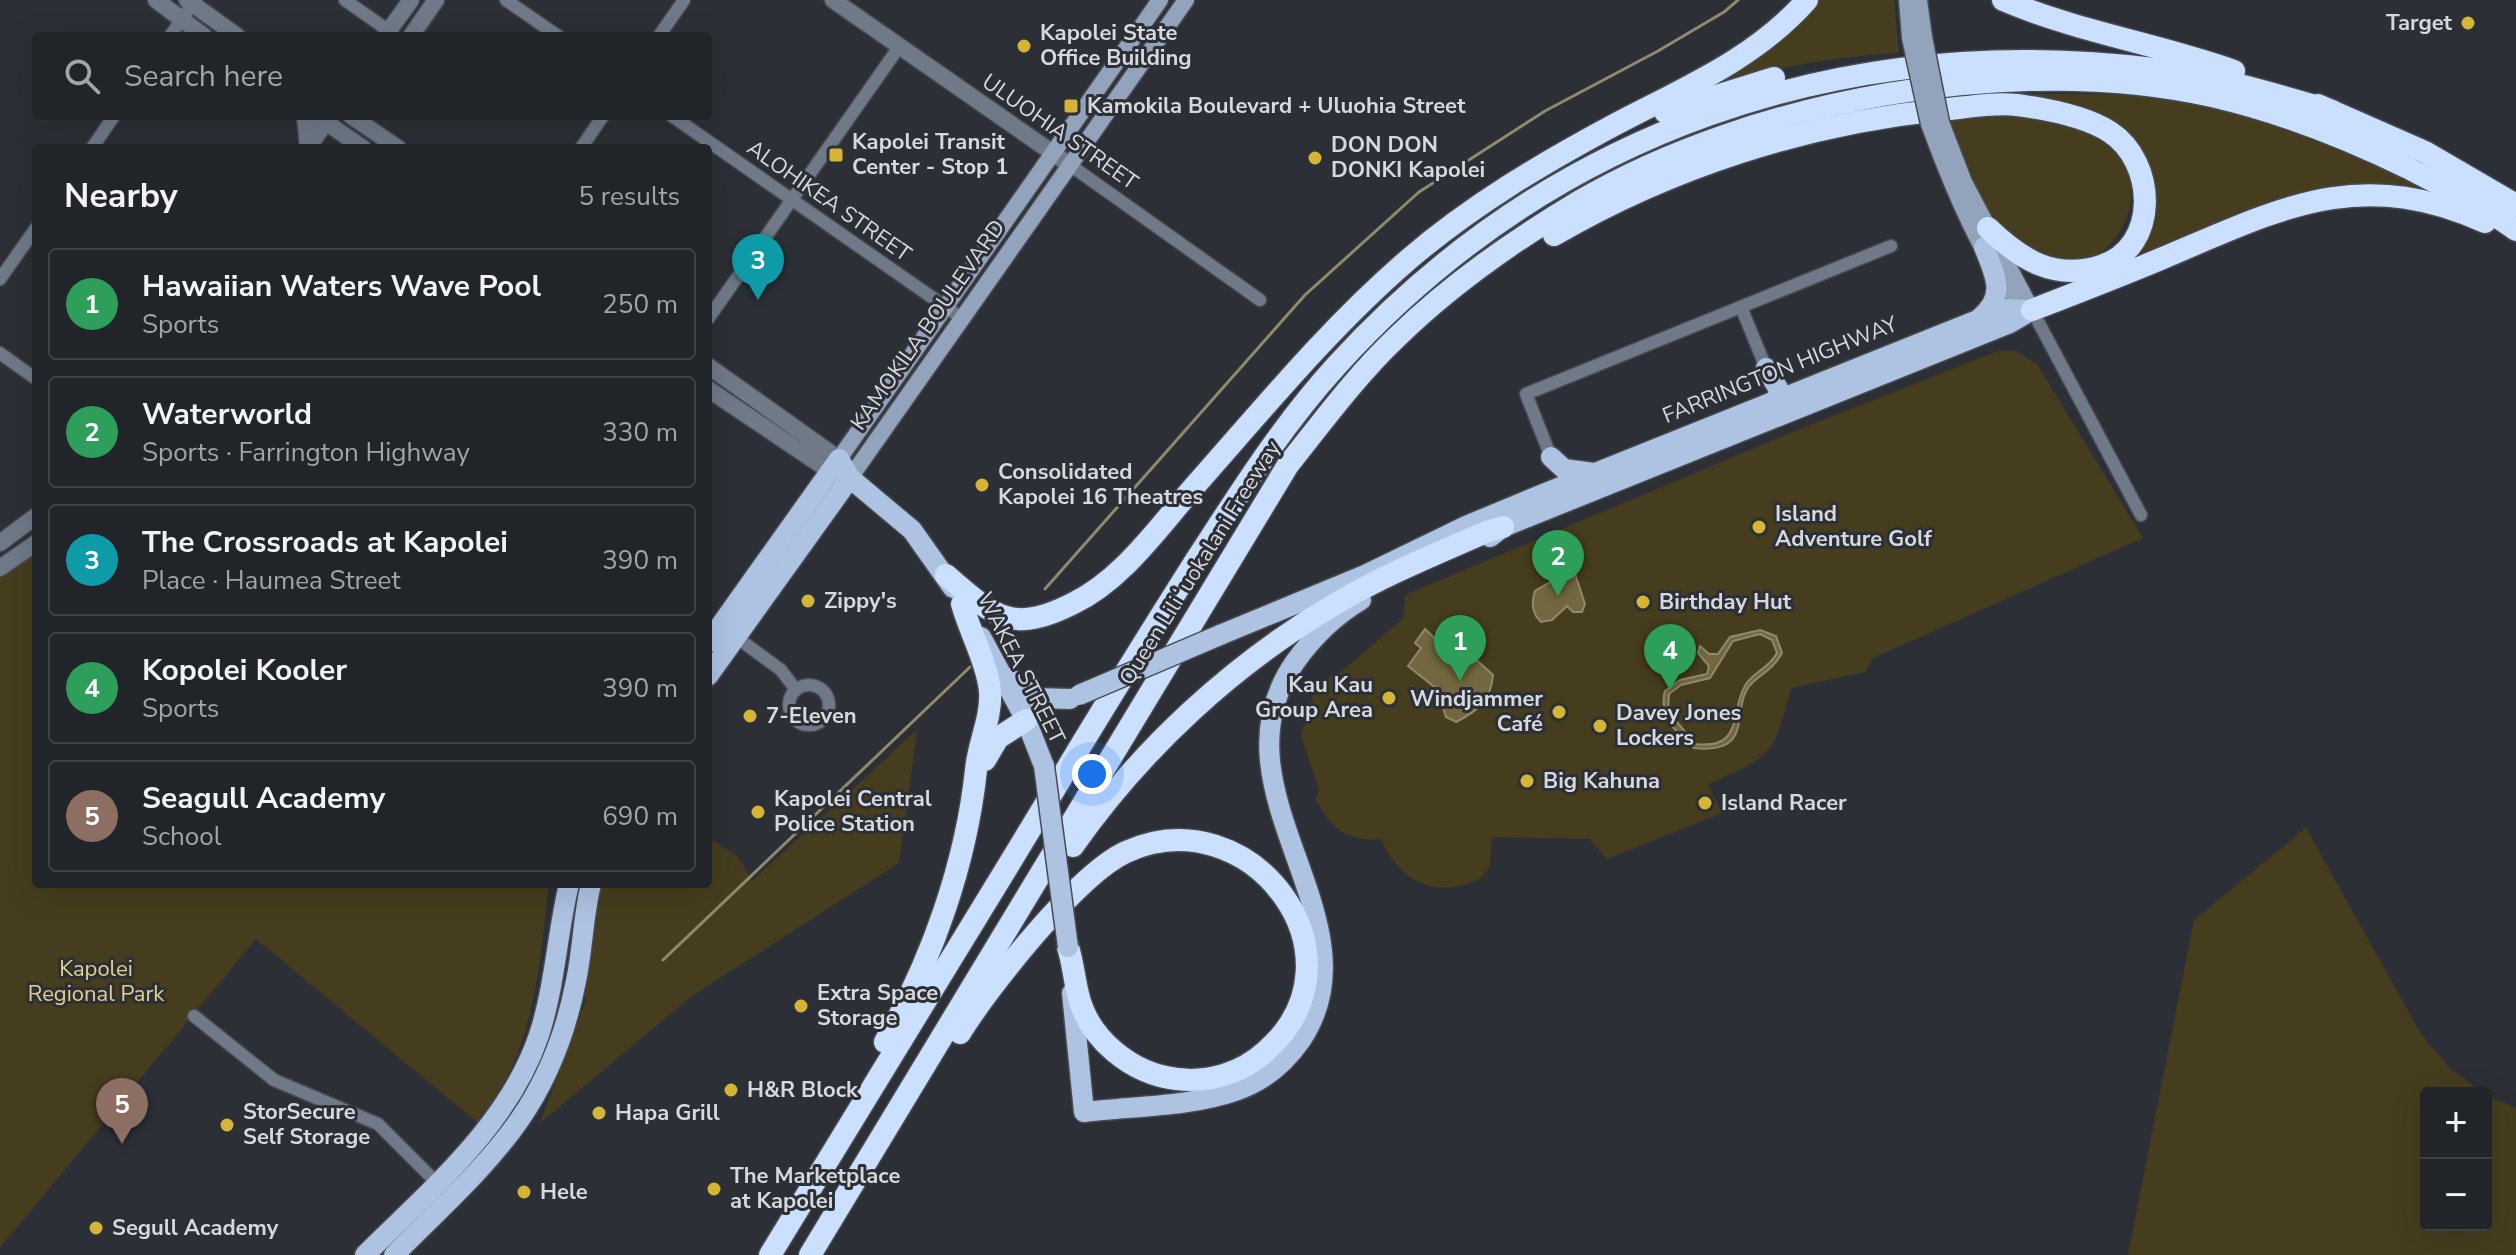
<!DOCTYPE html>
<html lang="en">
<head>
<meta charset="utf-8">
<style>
	body { margin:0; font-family:"Nunito Sans",sans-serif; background:#292c30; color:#f1f3f6 }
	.controls { position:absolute; right:24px; bottom:24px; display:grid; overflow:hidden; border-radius:8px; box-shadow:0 8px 32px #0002 }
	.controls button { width:72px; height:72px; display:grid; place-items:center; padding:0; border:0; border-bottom:2px solid #3e4145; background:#212428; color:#f1f3f6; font:40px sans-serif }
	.you { position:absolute; left:1092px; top:774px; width:28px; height:28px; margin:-20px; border:6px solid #fff; border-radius:50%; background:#1a73e8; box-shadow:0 0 0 12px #1a73e833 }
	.badge { display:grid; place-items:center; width:52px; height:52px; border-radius:50%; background:#bca0f2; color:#fff; font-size:26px; font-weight:700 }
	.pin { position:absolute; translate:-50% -66px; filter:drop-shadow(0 2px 4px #0008) }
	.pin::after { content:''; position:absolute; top:42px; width:28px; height:24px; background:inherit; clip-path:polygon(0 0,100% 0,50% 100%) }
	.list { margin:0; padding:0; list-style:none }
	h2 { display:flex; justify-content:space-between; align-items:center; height:104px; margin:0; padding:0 32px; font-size:34px }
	h2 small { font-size:26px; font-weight:400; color:#a2a4a8 }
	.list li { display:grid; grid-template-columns:52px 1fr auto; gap:24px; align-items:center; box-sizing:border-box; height:112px; margin:0 16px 16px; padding:0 16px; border:2px solid #3e4145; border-radius:8px }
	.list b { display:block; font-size:30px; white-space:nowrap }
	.list p { margin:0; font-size:26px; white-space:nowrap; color:#a2a4a8 }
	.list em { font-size:26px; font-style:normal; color:#a2a4a8 }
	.icon { flex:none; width:44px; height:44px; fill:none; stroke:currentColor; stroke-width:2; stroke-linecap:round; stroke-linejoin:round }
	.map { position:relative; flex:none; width:2516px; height:1255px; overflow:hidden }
	.search { position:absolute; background:#212428; box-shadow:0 8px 32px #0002; left:32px; top:32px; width:680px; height:88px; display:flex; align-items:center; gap:20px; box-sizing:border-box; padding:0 28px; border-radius:8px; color:#a2a4a8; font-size:30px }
	.panel { position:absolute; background:#212428; box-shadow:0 8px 32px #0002; left:32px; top:144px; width:680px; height:744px; border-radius:8px }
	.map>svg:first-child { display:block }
	.green { fill:#453d1d }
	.water { fill:#72673f; stroke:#90896e; stroke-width:2; fill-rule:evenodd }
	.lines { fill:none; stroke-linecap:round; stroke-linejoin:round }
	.stream { stroke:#90896e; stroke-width:3 }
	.minor-casing { stroke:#474b51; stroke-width:15 }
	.tertiary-casing { stroke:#474b51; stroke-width:19 }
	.secondary-casing { stroke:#474b51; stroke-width:19 }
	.primary-casing { stroke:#474b51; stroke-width:23 }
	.motorway-casing { stroke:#474b51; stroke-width:25 }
	.minor { stroke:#6f7988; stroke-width:12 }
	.tertiary { stroke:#6f7988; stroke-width:16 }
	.secondary { stroke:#92a3bb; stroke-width:16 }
	.primary { stroke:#aec3e2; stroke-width:20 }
	.motorway { stroke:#cbdffe; stroke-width:22 }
	.secondary-bridge-casing { stroke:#474b51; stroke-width:19; stroke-linecap:butt }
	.primary-bridge-casing { stroke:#474b51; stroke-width:23; stroke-linecap:butt }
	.secondary-bridge { stroke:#92a3bb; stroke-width:16 }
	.primary-bridge { stroke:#aec3e2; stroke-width:20 }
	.poi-dot { fill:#d5b535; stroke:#2c3036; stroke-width:3 }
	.labels { text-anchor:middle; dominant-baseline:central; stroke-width:6; stroke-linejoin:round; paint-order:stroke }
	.poi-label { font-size:22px; font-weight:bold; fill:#d6d9dd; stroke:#2c3036; text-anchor:start }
	.street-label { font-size:22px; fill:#d6d9dd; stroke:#2c3036 }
	.park-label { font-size:22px; fill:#e3d08d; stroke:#2c3036 }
</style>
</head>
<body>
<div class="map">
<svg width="2516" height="1255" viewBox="0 0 2516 1255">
	<rect width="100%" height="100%" fill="#2c3036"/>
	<g class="green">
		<path d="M 1811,0 L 1894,0 L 1899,53 C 1827,57 1760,70 1691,92 Z"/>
		<path d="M 2022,94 C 2081,94 2141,93 2199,101 C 2288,115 2370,160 2451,197 L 2307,193 L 2254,208 L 2103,271 L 2152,193 L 2084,108 Z"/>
		<path d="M 2028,113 C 2055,121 2084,126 2107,143 C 2163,186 2113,284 2045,260 C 2036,257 2027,249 2019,244 C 2012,239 2000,234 1994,227 C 1981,214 1952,138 1942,116 Z"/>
		<path d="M 1998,351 L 2016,351 L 2037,364 L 2143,538 L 1873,658 L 1865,672 L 1791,688 C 1772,760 1773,753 1708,785 L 1722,813 L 1607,859 L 1590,839 L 1492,837 L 1490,867 L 1480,879 C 1434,900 1400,881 1381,839 C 1345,842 1331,827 1315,798 L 1319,789 L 1301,736 L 1316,684 L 1344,670 L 1403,618 L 1405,595 L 1790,433 Z"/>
		<path d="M 36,545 L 36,884 L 549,884 C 539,969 535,1054 477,1122 L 256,939 L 0,1248 L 0,570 Z"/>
		<polygon points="917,730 899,863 692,996 540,1123 585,1003 587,950 597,884 708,884 708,850 714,841 738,857 752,881"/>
		<polygon points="2306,828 2422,1036 2451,1069 2483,1093 2426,1093 2426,1225 2486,1225 2486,1095 2516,1108 2516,1255 2128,1255 2194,920"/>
	</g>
	<g class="water">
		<path d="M 1566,564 L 1572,565 L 1585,604 L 1582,612 L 1573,612 L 1567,606 L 1552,620 L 1541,622 C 1532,613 1531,604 1535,591 L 1555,579 Z"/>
		<path d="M 1425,629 L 1451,654 L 1471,655 L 1493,675 C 1491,700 1478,711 1456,722 L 1446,717 L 1437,689 L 1408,666 L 1421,648 L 1415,643 Z"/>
		<path d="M 1760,630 L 1776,636 L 1782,653 C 1774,668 1764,672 1752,683 C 1728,707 1758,755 1694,748 C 1677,735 1658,714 1665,691 L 1680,680 L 1707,674 L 1709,666 L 1698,653 L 1700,646 L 1709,654 L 1718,654 L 1730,637 ZM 1760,634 L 1772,640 L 1777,653 C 1770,667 1754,672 1746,684 C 1729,711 1745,750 1695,744 L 1668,711 L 1669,694 L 1681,685 L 1710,678 L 1733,641 Z"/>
	</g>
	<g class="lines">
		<g class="stream">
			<polyline points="1045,589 1305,295 1419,192 1545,111 1658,51 1724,12 1738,0"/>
			<polyline points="663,960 970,667"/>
		</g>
		<defs>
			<g id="minor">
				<polyline points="345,0 389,31"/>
				<polyline points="506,0 558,36"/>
				<polyline points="170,36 187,12"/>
				<polyline points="659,36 684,0"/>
				<polyline points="672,116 963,319"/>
				<polyline points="92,148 114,116"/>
				<polyline points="581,148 603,116"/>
				<polyline points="1070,165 1260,300"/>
				<polyline points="0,279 36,228"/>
				<polyline points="1741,307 1766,368"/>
				<polyline points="2032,310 2141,515"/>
				<polyline points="708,319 899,47"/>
				<polyline points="0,353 36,379"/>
				<polyline points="1551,457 1526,394 1891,246"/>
				<polyline points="732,634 781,670 796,690"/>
				<circle cx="809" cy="705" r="20"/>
				<polyline points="194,1016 274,1080 378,1124 441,1187"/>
			</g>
			<g id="tertiary">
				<polyline points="156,0 204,36"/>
				<polyline points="187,0 237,36"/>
				<polyline points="833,0 1070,165"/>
				<polyline points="385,36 411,0"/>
				<polyline points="411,36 436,0"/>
				<polyline points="305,116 308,148"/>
				<polyline points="317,116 363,148"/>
				<polyline points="351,116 398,148"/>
				<polyline points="308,148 330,116"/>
				<polyline points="708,366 839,459"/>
				<polyline points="708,389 830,471"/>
				<polyline points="0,543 36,516"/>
				<polyline points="0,568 36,543"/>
			</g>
			<g id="secondary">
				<polyline points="1907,0 1910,38"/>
				<polyline points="1919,0 1924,37"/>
				<polyline points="1941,122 1964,182 2031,309"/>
				<path d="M 1929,124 C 1945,168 1991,288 2030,309"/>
				<polyline points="839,459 1160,0"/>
				<polyline points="840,475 850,478 1186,0"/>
			</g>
			<g id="primary">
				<path d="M 1980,318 C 2007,296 1995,275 1984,247"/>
				<polyline points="1766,368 1779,390 1774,409"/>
				<polyline points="1551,457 1564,469 1594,473"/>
				<polyline points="1490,537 1503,527 2010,323 2032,310"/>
				<polyline points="1220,635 1365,575 1466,526 1543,494 2005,309 2031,310"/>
				<polyline points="981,637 1026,720 1044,766"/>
				<polyline points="708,643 839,459 850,478 912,530 953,588"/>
				<polyline points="708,676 850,478"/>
				<polyline points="1009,678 1036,698 1070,699"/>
				<path d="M 1072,993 L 1084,1112 C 1133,1106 1189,1107 1235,1091 C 1262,1082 1285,1063 1301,1040 C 1382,920 1206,790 1295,662 C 1313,637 1334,616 1361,600"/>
				<path d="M 365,1255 C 430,1190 509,1125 539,1035 C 555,986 557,934 569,884"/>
				<path d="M 394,1255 C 485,1164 550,1114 576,981 C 583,948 583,916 591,884"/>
			</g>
			<g id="motorway">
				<path d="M 2003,0 C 2078,32 2158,44 2234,71"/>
				<polyline points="2318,105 2425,152 2516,205"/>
				<polyline points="1665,112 1774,78"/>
				<path d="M 1554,235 C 1671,167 1805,124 1939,110 C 1964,108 1991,102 2017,105 C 2047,109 2085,116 2110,132 C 2156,162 2160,247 2101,266 C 2055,281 2021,260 1988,228"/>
				<path d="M 2032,310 C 2076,293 2120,276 2163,258 C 2279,209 2359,165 2485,222"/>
				<path d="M 946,575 C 993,615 1010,635 1072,604 C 1122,580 1157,529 1193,488 C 1263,409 1329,328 1409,259 C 1472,205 1543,163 1616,124 C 1684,88 1755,59 1807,0"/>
				<polyline points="985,760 998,738 1026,720"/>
				<path d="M 1073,846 C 1141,749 1234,663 1337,603 C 1384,575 1436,554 1486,532 L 1503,527"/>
				<path d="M 960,1033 C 989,986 1078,874 1126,852 C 1250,795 1373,957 1266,1051 C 1242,1073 1209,1083 1177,1079 C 1132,1074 1088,1039 1078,994 C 1074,978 1073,963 1068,947"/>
				<path d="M 885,1042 C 932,960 966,864 976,770 C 978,744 992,718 990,691 C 987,663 970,632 962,604"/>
				<path d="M 770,1255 C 863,1102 958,949 1051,795 C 1099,715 1148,636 1198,557 C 1241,491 1283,424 1337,365 C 1550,131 1842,31 2154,69 C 2215,76 2274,94 2332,111"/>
				<path d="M 810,1255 L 1288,465 C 1323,421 1356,376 1396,338 C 1449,286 1516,239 1580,201 C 1753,100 2016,52 2212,96 C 2281,112 2345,137 2408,168 C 2445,187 2482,205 2516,230"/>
			</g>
		</defs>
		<use href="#minor" class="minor-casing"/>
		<use href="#tertiary" class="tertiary-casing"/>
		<use href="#secondary" class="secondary-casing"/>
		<use href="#primary" class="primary-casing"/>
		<use href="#motorway" class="motorway-casing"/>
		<use href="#minor" class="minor"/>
		<use href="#tertiary" class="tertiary"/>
		<use href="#secondary" class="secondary"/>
		<use href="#primary" class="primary"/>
		<use href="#motorway" class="motorway"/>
		<defs>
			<g id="secondary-bridge">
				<polyline points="1924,37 1941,122"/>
				<polyline points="1910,38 1929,124"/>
			</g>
			<g id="primary-bridge">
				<polyline points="1079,695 1220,635"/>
				<polyline points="1044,766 1068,947"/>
			</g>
		</defs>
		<use href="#secondary-bridge" class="secondary-bridge-casing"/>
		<use href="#primary-bridge" class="primary-bridge-casing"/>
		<use href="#secondary-bridge" class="secondary-bridge"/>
		<use href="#primary-bridge" class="primary-bridge"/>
	</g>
	<g class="poi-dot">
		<circle cx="2468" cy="23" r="8"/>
		<circle cx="1024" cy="46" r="8"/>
		<rect x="1063" y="98" width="16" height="16" rx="4"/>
		<rect x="828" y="147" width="16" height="16" rx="4"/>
		<circle cx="1315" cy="158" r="8"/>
		<circle cx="982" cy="485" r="8"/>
		<circle cx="1759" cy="527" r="8"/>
		<circle cx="808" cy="601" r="8"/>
		<circle cx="1643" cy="602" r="8"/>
		<circle cx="1389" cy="698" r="8"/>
		<circle cx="1559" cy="712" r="8"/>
		<circle cx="750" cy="716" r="8"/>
		<circle cx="1600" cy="726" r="8"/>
		<circle cx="1527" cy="781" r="8"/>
		<circle cx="1705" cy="803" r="8"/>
		<circle cx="758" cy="812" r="8"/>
		<circle cx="801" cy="1006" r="8"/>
		<circle cx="731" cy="1090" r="8"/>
		<circle cx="599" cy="1113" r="8"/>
		<circle cx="227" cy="1125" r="8"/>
		<circle cx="714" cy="1189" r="8"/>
		<circle cx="524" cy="1192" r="8"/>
		<circle cx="96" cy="1228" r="8"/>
	</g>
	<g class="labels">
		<g class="poi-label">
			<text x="2452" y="23" text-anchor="end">Target</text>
			<text x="1040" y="33">Kapolei State<tspan x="1040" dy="25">Office Building</tspan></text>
			<text x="1087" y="106">Kamokila Boulevard + Uluohia Street</text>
			<text x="852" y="142">Kapolei Transit<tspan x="852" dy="25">Center - Stop 1</tspan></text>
			<text x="1331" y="145">DON DON<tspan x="1331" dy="25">DONKI Kapolei</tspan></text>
			<text x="998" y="472">Consolidated<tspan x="998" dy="25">Kapolei 16 Theatres</tspan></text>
			<text x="1775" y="514">Island<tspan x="1775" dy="25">Adventure Golf</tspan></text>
			<text x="824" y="601">Zippy's</text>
			<text x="1659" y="602">Birthday Hut</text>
			<text x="1373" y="685" text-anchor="end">Kau Kau<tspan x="1373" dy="25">Group Area</tspan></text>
			<text x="1543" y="699" text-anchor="end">Windjammer<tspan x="1543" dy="25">Café</tspan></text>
			<text x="1616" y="713">Davey Jones<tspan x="1616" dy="25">Lockers</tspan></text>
			<text x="766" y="716">7-Eleven</text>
			<text x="1543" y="781">Big Kahuna</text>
			<text x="774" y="799">Kapolei Central<tspan x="774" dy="25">Police Station</tspan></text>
			<text x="1721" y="803">Island Racer</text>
			<text x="817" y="993">Extra Space<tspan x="817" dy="25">Storage</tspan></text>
			<text x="747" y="1090">H&amp;R Block</text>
			<text x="243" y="1112">StorSecure<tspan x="243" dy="25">Self Storage</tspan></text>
			<text x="615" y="1113">Hapa Grill</text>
			<text x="730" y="1176">The Marketplace<tspan x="730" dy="25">at Kapolei</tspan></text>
			<text x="540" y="1192">Hele</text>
			<text x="112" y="1228">Segull Academy</text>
		</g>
		<g class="street-label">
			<text transform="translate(1060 132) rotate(35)">ULUOHIA STREET</text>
			<text transform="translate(829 201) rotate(35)">ALOHIKEA STREET</text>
			<text transform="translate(928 325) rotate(-55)">KAMOKILA BOULEVARD</text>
			<text transform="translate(1780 370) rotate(-22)">FARRINGTON HIGHWAY</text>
			<text transform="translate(1200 563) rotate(-58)">Queen Liliʻuokalani Freeway</text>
			<text transform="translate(1021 668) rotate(63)">WAKEA STREET</text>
		</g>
		<g class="park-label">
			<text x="96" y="969">Kapolei<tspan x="96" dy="25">Regional Park</tspan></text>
		</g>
	</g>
</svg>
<div class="controls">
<button>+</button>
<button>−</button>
</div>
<div class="you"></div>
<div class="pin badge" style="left:1460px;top:681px;background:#2e9e5b">1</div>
<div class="pin badge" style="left:1558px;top:596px;background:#2e9e5b">2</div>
<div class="pin badge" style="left:758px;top:300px;background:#0f9aa8">3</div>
<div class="pin badge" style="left:1670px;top:690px;background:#2e9e5b">4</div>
<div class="pin badge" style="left:122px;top:1144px;background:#8d6e63">5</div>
<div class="search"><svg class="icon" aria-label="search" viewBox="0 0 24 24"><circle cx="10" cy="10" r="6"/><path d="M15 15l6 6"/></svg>Search here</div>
<section class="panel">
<h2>Nearby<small>5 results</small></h2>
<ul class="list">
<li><span class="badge" style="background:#2e9e5b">1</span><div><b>Hawaiian Waters Wave Pool</b><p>Sports</p></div><em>250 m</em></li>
<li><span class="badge" style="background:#2e9e5b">2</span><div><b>Waterworld</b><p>Sports · Farrington Highway</p></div><em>330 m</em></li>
<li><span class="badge" style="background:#0f9aa8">3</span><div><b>The Crossroads at Kapolei</b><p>Place · Haumea Street</p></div><em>390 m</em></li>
<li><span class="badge" style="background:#2e9e5b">4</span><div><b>Kopolei Kooler</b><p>Sports</p></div><em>390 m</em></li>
<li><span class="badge" style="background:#8d6e63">5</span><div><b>Seagull Academy</b><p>School</p></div><em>690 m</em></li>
</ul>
</section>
</div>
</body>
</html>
